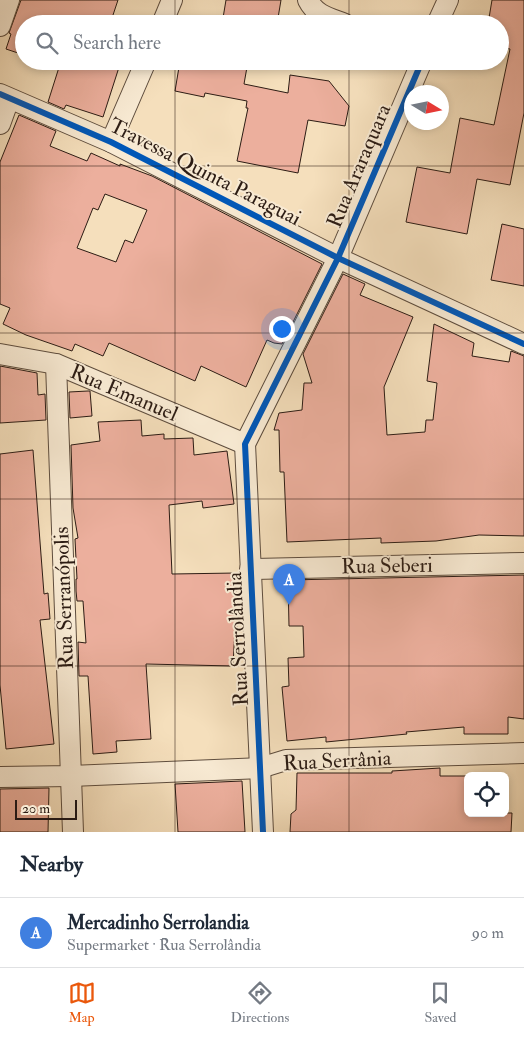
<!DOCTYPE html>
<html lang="en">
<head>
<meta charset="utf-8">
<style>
	body { margin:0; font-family:"IM FELL Double Pica",serif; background:#f2f2f3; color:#1f2937 }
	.controls { position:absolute; right:15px; bottom:15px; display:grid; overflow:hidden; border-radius:8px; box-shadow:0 2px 8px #0003 }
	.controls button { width:45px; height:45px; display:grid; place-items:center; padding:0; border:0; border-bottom:1px solid #e0e1e3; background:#fff; color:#1f2937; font:25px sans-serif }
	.compass { position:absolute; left:404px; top:85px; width:45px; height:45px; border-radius:50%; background:#fff; box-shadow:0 2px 8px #0003; rotate:100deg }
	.scale { position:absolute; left:15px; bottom:12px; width:62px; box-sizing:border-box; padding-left:5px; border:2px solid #2c1c14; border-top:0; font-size:14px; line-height:18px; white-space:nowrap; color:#2c1c14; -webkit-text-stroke:4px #f8ead3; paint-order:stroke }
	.you { position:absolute; left:281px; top:328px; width:18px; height:18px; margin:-12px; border:4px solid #fff; border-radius:50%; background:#1a73e8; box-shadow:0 0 0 8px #1a73e833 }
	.badge { display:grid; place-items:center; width:32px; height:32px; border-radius:50%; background:#ea580c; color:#fff; font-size:16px; font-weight:700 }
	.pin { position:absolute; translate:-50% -41px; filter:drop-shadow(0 1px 2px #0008) }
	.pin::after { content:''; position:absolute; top:26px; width:18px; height:15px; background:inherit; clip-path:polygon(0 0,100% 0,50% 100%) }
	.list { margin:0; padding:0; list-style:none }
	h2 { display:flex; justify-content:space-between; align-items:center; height:65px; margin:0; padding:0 20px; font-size:21px }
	h2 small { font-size:16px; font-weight:400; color:#747a83 }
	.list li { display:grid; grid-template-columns:32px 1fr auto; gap:15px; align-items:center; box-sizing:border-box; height:70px; padding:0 20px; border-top:1px solid #e0e1e3 }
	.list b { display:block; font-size:19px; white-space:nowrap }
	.list p { margin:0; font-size:16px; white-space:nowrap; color:#747a83 }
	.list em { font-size:16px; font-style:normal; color:#747a83 }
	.icon { flex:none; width:28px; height:28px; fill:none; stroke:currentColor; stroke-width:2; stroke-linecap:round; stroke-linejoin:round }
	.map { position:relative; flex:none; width:524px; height:832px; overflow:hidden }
	.search { position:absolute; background:#fff; box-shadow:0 2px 8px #0003; left:15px; right:15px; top:15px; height:55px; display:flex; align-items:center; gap:12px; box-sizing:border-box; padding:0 18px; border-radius:28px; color:#747a83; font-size:19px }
	.sheet { height:135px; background:#fff }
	nav { display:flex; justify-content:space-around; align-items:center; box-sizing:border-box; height:70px; border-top:1px solid #e0e1e3; background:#fff; font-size:14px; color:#747a83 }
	nav a { display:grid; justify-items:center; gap:2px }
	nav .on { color:#ea580c }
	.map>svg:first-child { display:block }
	.building { fill:#ecaf9d; stroke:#2c1c14; fill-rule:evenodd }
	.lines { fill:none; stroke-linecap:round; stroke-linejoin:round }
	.street-casing { stroke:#5e4d3e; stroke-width:22 }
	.street { stroke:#f8ead3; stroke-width:20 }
	.cycleway-casing { stroke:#f8ead3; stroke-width:9 }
	.cycleway { stroke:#0057b8; stroke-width:6 }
	.grid { fill:none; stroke:#2c1c14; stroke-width:1; stroke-opacity:0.55 }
	.labels { text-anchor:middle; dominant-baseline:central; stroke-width:4; stroke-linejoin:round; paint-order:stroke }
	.street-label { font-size:21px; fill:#2c1c14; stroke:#f8ead3 }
</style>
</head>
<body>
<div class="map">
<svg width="524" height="832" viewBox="0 0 524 832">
	<rect width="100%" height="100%" fill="#f5dfbc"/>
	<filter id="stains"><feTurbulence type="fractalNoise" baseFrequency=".004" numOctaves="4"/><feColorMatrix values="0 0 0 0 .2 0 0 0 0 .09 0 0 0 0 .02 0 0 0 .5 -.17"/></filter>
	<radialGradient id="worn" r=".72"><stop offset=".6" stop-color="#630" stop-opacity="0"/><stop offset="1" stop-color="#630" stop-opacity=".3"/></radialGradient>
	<g class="building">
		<polygon points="21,0 118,0 110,24 24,24 24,55 6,49 11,34 9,33"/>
		<polygon points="226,0 281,0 277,24 222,24"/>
		<polygon points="492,0 524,0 524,113 510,185 477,179 467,234 406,222 417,167 450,173 460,118 494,125 510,49 500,47 500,24 488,24"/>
		<polygon points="61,61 121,61 103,117 66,105 64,109 48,102"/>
		<polygon points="180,61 236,61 235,65 247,67 244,84 288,93 290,75 329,81 349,106 345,126 308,120 298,173 237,161 248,108 246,108 247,101 205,93 204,97 175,91"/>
		<path d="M 19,115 L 56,131 L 50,146 L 87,161 L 91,153 L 120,166 L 120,164 L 152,176 L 322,264 L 282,344 L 274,343 L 267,340 L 246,387 L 201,366 L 195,381 L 109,343 L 103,356 L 75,344 L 72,351 L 26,335 L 3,324 L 10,308 L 0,304 L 0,162 ZM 105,194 L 147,210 L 133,243 L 125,240 L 116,262 L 77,248 L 93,208 L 98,210 Z"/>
		<polygon points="502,224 524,229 524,286 491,280"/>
		<polygon points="343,274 365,284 360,295 413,317 384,387 387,435 425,432 426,420 433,420 437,383 427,381 434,324 474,343 472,356 509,362 511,351 524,356 524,536 479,535 436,541 381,543 381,538 287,542 284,472 280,472 279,430 274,430 279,413 302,410 304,383 312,383 303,354"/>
		<polygon points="0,366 37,373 38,395 45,394 46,420 0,423"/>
		<polygon points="88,391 90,391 92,416 70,418 69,392"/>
		<polygon points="141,420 142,436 164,434 164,439 193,438 194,455 227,451 234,504 203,508 202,501 169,505 172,574 236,573 237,628 235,628 233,666 146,664 151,739 116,741 117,752 93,754 88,676 79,676 78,642 86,643 83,601 77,601 76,591 76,579 77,579 75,539 78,538 73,508 71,445 100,441 98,422"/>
		<polygon points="33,450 44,594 48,593 50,619 40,620 54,744 6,749 0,685 0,454"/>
		<polygon points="524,575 524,719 508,717 508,734 464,734 464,727 406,732 407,734 326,742 326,737 287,741 282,687 289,686 288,658 304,657 303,626 289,626 288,580"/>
		<polygon points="440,768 440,776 468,776 468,813 512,813 511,832 290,832 291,814 296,810 297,773 392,773 392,771"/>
		<polygon points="242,781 245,832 178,832 175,784"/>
		<polygon points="49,788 48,832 0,832 0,789"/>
	</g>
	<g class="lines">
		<defs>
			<g id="street">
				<path d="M 308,0 C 316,16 330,18 345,24"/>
				<polyline points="162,24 172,0"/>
				<polyline points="437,24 448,0"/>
				<polyline points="0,26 9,0"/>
				<polyline points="0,94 111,142 338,258 524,344"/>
				<polyline points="0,124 9,99"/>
				<polyline points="111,142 146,61"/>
				<polyline points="0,354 56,364 245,444"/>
				<polyline points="56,364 73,832"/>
				<polyline points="250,569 524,563"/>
				<polyline points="0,777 71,776 260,768 286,760 524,753"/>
				<polyline points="263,832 245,444 338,258 422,61"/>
			</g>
		</defs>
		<use href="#street" class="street-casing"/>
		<use href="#street" class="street"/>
		<defs>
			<g id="cycleway">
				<polyline points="0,94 111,142 338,258 524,344"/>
				<polyline points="263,832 245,444 338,258 422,61"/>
			</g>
		</defs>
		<use href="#cycleway" class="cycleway-casing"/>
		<use href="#cycleway" class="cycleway"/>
	</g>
	<path class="grid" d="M 175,0 L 175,24M 349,0 L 349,24M 175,61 L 175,832M 349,61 L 349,832M 0,166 L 524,166M 0,333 L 524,333M 0,499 L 524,499M 0,666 L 524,666"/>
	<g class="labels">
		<g class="street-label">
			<text transform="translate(359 166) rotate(-67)">Rua Araraquara</text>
			<text transform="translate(205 172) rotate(27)">Travessa Quinta Paraguai</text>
			<text transform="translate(124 393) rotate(23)">Rua Emanuel</text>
			<text transform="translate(387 566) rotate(-1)">Rua Seberi</text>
			<text transform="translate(64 598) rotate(-92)">Rua Serranópolis</text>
			<text transform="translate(238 639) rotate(-93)">Rua Serrolândia</text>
			<text transform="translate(337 761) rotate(-3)">Rua Serrânia</text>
		</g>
	</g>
	<rect width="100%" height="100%" filter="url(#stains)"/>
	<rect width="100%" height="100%" fill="url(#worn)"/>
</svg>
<div class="controls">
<button><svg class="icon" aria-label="locate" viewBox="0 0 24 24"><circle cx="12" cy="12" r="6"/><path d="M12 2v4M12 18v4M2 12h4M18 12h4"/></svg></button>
</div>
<svg class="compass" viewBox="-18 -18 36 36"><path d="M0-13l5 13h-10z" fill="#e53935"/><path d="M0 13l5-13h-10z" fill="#747a83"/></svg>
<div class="scale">20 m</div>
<div class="you"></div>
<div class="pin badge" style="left:289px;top:605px;background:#3f7fe0">A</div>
<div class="search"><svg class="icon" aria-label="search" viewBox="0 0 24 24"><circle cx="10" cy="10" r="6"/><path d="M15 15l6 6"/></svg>Search here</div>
</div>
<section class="sheet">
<h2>Nearby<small></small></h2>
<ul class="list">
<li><span class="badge" style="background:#3f7fe0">A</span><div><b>Mercadinho Serrolandia</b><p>Supermarket · Rua Serrolândia</p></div><em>90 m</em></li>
</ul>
</section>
<nav>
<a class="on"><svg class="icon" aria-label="map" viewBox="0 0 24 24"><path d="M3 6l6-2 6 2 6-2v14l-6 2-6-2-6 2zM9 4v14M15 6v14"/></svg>Map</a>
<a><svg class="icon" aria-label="directions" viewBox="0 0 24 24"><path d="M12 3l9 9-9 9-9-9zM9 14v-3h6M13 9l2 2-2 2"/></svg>Directions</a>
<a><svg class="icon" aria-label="saved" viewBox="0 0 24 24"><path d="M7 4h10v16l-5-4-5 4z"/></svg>Saved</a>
</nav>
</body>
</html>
